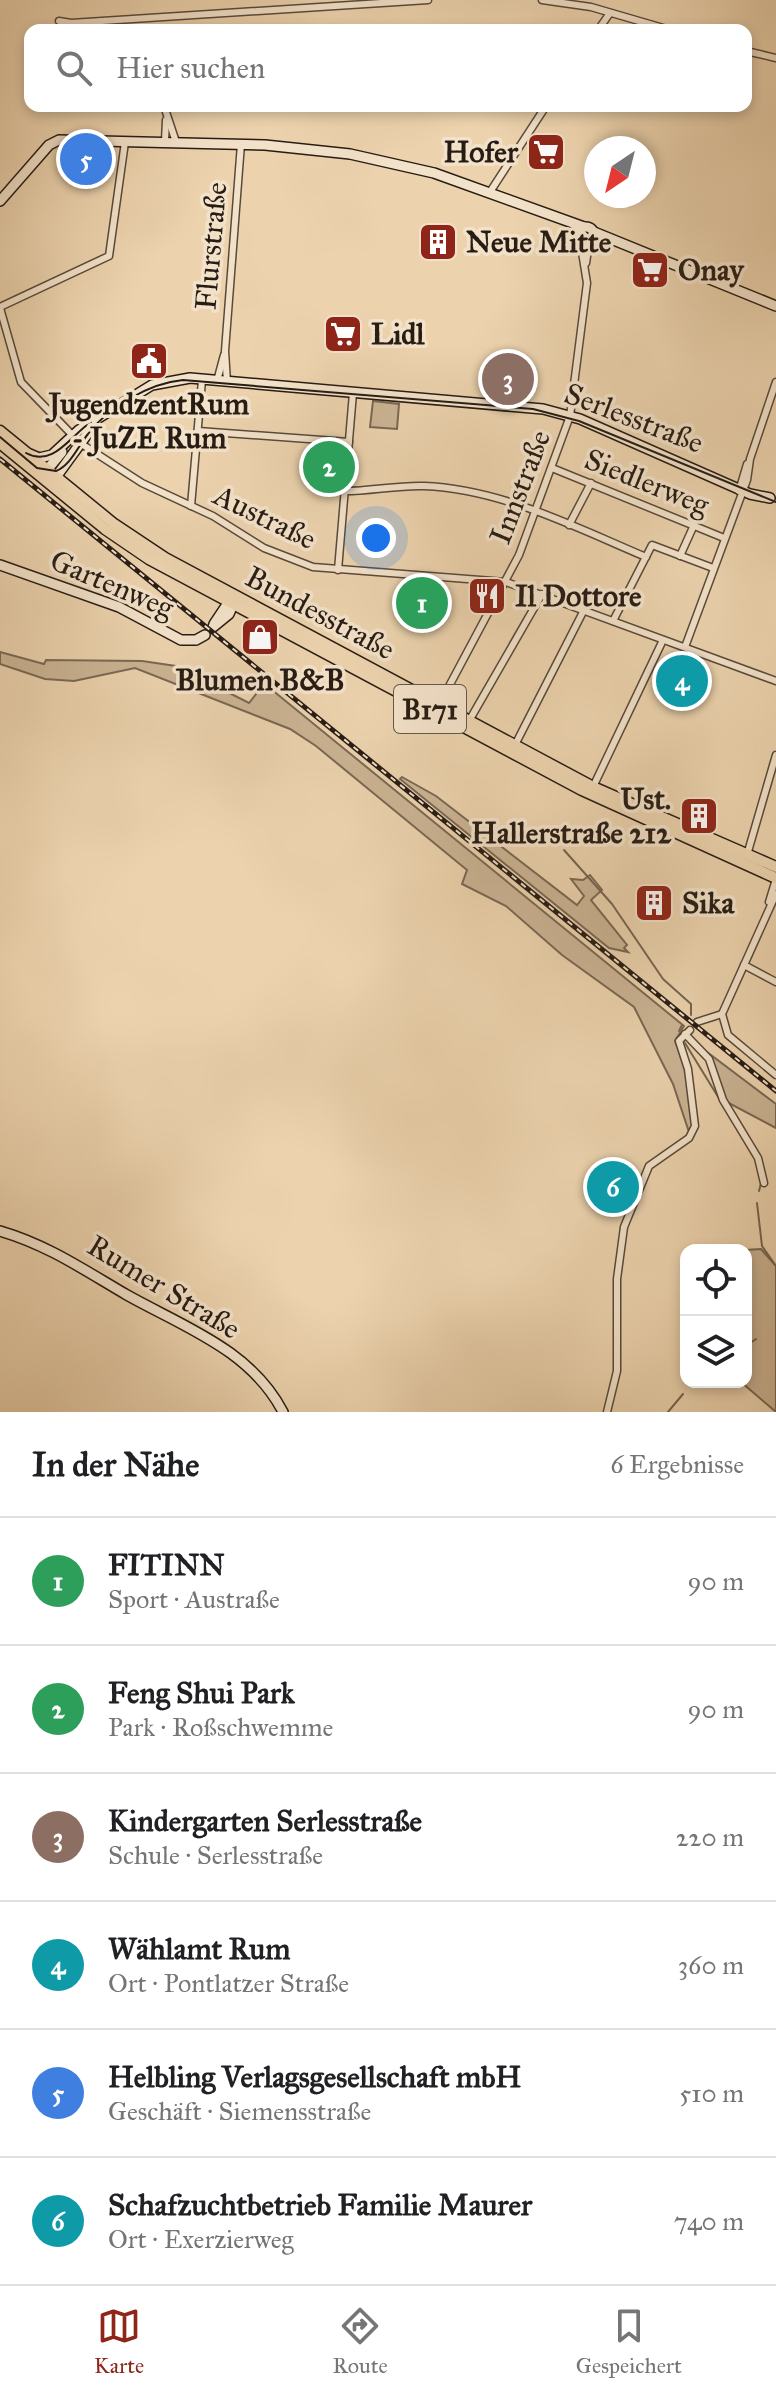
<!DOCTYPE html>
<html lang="de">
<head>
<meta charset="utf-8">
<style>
	body { margin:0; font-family:"IM FELL Great Primer",serif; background:#f6f6f6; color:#202124 }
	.controls { position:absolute; right:24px; bottom:24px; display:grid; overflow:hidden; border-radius:16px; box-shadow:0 4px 12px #0003 }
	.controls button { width:72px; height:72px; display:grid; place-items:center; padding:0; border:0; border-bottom:2px solid #e0e0e0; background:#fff; color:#202124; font:40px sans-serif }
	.compass { position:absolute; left:584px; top:136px; width:72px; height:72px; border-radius:50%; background:#fff; box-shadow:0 4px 12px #0003; rotate:215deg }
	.you { position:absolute; left:376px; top:538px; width:28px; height:28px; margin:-20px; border:6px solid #fff; border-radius:50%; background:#1a73e8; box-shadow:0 0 0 12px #1a73e833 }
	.badge { display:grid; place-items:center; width:52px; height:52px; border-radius:50%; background:#8f2418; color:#fff; font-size:26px; font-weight:700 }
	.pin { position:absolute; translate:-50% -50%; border:4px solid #fff; box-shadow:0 2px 8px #0006 }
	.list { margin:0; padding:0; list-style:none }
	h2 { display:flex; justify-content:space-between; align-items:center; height:104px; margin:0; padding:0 32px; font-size:34px }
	h2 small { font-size:26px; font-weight:400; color:#757577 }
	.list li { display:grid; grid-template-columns:52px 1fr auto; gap:24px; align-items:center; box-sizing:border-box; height:128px; padding:0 32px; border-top:2px solid #e0e0e0 }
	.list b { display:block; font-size:30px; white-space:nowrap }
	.list p { margin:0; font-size:26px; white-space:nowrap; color:#757577 }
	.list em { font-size:26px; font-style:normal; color:#757577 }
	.icon { flex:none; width:44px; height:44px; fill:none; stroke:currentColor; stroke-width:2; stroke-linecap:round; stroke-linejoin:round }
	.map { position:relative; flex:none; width:776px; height:1412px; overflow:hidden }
	.search { position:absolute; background:#fff; box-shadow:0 4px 12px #0003; left:24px; right:24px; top:24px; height:88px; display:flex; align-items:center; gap:20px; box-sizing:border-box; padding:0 28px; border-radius:16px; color:#757577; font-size:30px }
	.sheet { height:872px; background:#fff }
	nav { display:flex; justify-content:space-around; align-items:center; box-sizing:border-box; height:112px; border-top:2px solid #e0e0e0; background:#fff; font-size:22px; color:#757577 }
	nav a { display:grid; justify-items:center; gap:4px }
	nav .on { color:#8f2418 }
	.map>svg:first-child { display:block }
	.green { fill:#cbb494; stroke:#796854; stroke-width:2 }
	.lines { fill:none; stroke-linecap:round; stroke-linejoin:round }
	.stream { stroke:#756551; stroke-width:2 }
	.street-casing { stroke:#584a3a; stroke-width:9 }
	.secondary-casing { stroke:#271c14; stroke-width:12 }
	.primary-casing { stroke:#271c14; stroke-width:13 }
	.street { stroke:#f3e2ca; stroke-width:6 }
	.secondary { stroke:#f3e2ca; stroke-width:9 }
	.primary { stroke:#ecd3ae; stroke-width:10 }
	.tram { stroke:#271c14; stroke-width:2 }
	.rail-casing { stroke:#271c14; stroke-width:5 }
	.rail { stroke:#f3e2ca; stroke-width:2; stroke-dasharray:6; stroke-linecap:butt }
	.labels { text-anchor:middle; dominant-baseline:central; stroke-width:7; stroke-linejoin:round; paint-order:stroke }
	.shield { fill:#f3e2ca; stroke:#64574b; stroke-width:2 }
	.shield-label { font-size:28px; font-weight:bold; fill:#271c14 }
	.poi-label { font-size:30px; font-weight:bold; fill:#271c14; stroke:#f3e2ca; text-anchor:start }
	.street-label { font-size:30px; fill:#271c14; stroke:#f3e2ca }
</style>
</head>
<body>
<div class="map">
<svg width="776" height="1412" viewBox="0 0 776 1412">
	<rect width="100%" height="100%" fill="#ecd3ae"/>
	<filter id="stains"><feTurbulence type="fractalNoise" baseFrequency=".0025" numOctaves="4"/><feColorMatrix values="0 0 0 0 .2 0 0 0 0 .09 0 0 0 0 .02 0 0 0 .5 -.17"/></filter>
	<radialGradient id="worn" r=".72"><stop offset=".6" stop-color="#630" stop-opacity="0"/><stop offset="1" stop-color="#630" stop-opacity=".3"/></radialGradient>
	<g class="green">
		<polygon points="373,401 399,404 397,429 370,427"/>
		<polygon points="317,450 343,453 342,479 316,478"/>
		<path d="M 0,652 L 44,664 L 46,660 L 142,661 L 176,666 L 249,703 L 264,684 L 266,685 L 684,1026 L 675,1041 C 685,1068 699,1107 690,1135 L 673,1084 L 634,1007 L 562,955 L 506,906 L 462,884 L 467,870 L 316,746 L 290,729 L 135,668 L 74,681 L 45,679 L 0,664 Z"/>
		<polygon points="402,777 436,796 577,905 584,896 571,879 583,880 590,875 602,890 591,900 627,945 624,948 628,952 609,948 400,779"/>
		<polygon points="703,1049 776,1104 776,1128 723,1100"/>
		<polygon points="761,1249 776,1266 776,1412 741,1382 746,1382 745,1250"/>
	</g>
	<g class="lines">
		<g class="stream">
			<polyline points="564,850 612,904 663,979 691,1004 691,1015"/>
			<polyline points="679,1031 682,1025"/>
			<polyline points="685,1043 720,1100"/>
			<polyline points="759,1191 761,1183"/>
			<polyline points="757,1203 762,1246 776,1266"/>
			<polyline points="746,1346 756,1339"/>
			<polyline points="668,1412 683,1394"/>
		</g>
		<defs>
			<g id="street">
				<polyline points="542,0 591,7 670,30"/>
				<polyline points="59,21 71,23 428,0"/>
				<polyline points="598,30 610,13"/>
				<polyline points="746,51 776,58"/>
				<polyline points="164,106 176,142"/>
				<polyline points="165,141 166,120"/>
				<polyline points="490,192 546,106"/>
				<polyline points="586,263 589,243"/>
				<polyline points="0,307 109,256 125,142"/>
				<polyline points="0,308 21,382 80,443 142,483 213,516 264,548 313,567 506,582 776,681"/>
				<polyline points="217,381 224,355"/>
				<polyline points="227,382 225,351 241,144"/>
				<polyline points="198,431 349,442"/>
				<polyline points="552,468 724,538"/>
				<path d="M 345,491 C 371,491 398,485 424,486 C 502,489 577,528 646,557"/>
				<polyline points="739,491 747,464"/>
				<polyline points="191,506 202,380"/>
				<polyline points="569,525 591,483"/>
				<polyline points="680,556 694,525"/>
				<polyline points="338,570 353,393"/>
				<polyline points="613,621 652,545 713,568"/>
				<polyline points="685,647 747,480 750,459 776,382"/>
				<polyline points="439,705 519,555 570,416 587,283 580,240"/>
				<polyline points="469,721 542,594"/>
				<polyline points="515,745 584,610"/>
				<polyline points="593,787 663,640"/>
				<polyline points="747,855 776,755"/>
				<polyline points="776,894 722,1014 728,1035 776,1075"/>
				<polyline points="769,902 776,879"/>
				<polyline points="744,965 776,982"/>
				<polyline points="697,1022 722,1014"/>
				<polyline points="685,1034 709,1059 723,1100 758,1158 764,1183"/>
				<polyline points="607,1412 617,1371 617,1279 624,1227 649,1166 689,1138 695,1126 688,1069 679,1041 690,1030"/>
			</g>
			<g id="secondary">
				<polyline points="0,201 49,145 59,140 265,145 350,154 434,173 584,227"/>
				<circle cx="586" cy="235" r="8"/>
				<polyline points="594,232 776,306"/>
				<polyline points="62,452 47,470 46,481 56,477 96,422"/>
				<polyline points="30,454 39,458 52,455 79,430 152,385 190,378 543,409 580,419 750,494 770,498"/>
				<polyline points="0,565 119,607 181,640 196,640 205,635"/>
				<polyline points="214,624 232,597"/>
				<polyline points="213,627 229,614 235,600"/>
				<path d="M 0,1231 C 48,1245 84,1270 127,1295 C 184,1327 251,1350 283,1412"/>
			</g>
			<g id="primary">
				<polyline points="0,431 114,524 165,558 593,787 776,867"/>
				<polyline points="0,443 105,529 149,559 582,790 776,878"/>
			</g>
		</defs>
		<use href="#street" class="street-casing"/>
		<use href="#secondary" class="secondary-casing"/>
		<use href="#primary" class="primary-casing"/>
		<use href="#street" class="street"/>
		<use href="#secondary" class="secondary"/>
		<use href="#primary" class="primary"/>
		<g class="tram">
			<path d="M 0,437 L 37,468 L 56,471 C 71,465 78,446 88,434 C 108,407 150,383 183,380 L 533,409 L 579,421 L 776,502"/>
			<path d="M 26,453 C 53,468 70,436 91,422"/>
		</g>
		<defs>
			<polyline id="rail" points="0,459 776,1091"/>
		</defs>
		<use href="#rail" class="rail-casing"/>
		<use href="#rail" class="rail"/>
	</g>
	<defs>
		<symbol id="supermarket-square" viewBox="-11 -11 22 22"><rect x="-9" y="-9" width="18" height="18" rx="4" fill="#8f2418" stroke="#f3e2ca"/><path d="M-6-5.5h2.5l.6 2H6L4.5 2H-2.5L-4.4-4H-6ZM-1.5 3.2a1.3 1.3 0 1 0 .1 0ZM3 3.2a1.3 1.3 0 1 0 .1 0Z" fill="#fff"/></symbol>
		<symbol id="building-square" viewBox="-11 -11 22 22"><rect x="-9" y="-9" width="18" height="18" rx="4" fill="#8f2418" stroke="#f3e2ca"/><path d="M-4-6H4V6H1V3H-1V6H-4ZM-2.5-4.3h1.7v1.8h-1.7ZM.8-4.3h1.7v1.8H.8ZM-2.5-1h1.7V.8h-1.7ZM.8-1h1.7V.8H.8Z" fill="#fff"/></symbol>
		<symbol id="civic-square" viewBox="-11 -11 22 22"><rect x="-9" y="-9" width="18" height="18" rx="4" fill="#8f2418" stroke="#f3e2ca"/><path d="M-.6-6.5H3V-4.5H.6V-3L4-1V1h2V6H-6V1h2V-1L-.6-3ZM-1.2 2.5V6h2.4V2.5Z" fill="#fff"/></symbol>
		<symbol id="restaurant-square" viewBox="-11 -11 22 22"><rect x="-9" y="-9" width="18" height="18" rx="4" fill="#8f2418" stroke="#f3e2ca"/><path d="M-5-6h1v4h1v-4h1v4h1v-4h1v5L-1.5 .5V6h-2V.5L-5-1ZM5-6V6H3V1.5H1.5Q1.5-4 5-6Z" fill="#fff"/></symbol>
		<symbol id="shop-square" viewBox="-11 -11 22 22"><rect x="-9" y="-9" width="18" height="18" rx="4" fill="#8f2418" stroke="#f3e2ca"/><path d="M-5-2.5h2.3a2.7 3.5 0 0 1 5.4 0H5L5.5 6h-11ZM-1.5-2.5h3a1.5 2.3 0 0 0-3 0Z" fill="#fff"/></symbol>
	</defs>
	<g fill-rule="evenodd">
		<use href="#supermarket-square" x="524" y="130" width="44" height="44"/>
		<use href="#building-square" x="416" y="220" width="44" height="44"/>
		<use href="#supermarket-square" x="628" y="248" width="44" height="44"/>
		<use href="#supermarket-square" x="321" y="312" width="44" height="44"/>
		<use href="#civic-square" x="127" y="339" width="44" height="44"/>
		<use href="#restaurant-square" x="465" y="574" width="44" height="44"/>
		<use href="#shop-square" x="238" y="615" width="44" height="44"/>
		<use href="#building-square" x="677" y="794" width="44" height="44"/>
		<use href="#building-square" x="632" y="881" width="44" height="44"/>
	</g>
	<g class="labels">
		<rect class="shield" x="394" y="685" width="72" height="48" rx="6"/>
		<g class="shield-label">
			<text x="430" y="709">B171</text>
		</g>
		<g class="poi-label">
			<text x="518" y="152" text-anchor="end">Hofer</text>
			<text x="466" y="242">Neue Mitte</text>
			<text x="678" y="270">Onay</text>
			<text x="371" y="334">Lidl</text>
			<text x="149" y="404" text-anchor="middle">JugendzentRum<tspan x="149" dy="34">- JuZE Rum</tspan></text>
			<text x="515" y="596">Il Dottore</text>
			<text x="260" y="680" text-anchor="middle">Blumen B&amp;B</text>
			<text x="671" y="799" text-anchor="end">Ust.<tspan x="671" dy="34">Hallerstraße 212</tspan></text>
			<text x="682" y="903">Sika</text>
		</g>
		<g class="street-label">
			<text transform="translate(211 246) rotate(-85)">Flurstraße</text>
			<text transform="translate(634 418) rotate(21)">Serlesstraße</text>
			<text transform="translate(647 482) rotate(22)">Siedlerweg</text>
			<text transform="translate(520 487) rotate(-69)">Innstraße</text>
			<text transform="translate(265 517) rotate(26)">Austraße</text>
			<text transform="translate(112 584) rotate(23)">Gartenweg</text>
			<text transform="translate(320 613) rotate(28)">Bundesstraße</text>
			<text transform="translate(164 1287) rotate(31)">Rumer Straße</text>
		</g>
	</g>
	<rect width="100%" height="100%" filter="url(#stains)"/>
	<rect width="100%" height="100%" fill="url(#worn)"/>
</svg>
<div class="controls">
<button><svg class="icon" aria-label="locate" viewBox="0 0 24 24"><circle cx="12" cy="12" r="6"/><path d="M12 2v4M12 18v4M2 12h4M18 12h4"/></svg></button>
<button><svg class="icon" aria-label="layers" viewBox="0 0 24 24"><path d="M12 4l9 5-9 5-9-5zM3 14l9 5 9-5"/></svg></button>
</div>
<svg class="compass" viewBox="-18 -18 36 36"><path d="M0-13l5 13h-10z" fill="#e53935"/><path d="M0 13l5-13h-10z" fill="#757577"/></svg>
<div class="you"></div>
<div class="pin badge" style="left:422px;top:603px;background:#2e9e5b">1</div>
<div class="pin badge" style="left:329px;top:467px;background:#2e9e5b">2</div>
<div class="pin badge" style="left:508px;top:379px;background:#8d6e63">3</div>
<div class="pin badge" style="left:682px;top:681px;background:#0f9aa8">4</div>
<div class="pin badge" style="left:86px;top:159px;background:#3f7fe0">5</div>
<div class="pin badge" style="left:613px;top:1187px;background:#0f9aa8">6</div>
<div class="search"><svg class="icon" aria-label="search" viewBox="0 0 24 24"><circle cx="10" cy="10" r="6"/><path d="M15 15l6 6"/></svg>Hier suchen</div>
</div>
<section class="sheet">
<h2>In der Nähe<small>6 Ergebnisse</small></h2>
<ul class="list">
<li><span class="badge" style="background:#2e9e5b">1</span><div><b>FITINN</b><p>Sport · Austraße</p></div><em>90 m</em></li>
<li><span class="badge" style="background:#2e9e5b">2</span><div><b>Feng Shui Park</b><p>Park · Roßschwemme</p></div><em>90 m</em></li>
<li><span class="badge" style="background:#8d6e63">3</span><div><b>Kindergarten Serlesstraße</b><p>Schule · Serlesstraße</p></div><em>220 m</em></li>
<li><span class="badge" style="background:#0f9aa8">4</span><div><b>Wählamt Rum</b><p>Ort · Pontlatzer Straße</p></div><em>360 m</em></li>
<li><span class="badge" style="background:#3f7fe0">5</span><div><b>Helbling Verlagsgesellschaft mbH</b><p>Geschäft · Siemensstraße</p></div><em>510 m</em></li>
<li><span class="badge" style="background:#0f9aa8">6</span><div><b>Schafzuchtbetrieb Familie Maurer</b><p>Ort · Exerzierweg</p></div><em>740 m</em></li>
</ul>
</section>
<nav>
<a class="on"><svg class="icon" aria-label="map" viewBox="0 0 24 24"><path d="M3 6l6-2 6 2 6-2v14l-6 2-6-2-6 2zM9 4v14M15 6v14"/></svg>Karte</a>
<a><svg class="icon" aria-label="directions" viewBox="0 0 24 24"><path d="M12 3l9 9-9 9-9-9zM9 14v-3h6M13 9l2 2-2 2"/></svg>Route</a>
<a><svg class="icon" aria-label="saved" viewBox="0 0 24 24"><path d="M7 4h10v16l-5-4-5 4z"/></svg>Gespeichert</a>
</nav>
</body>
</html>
